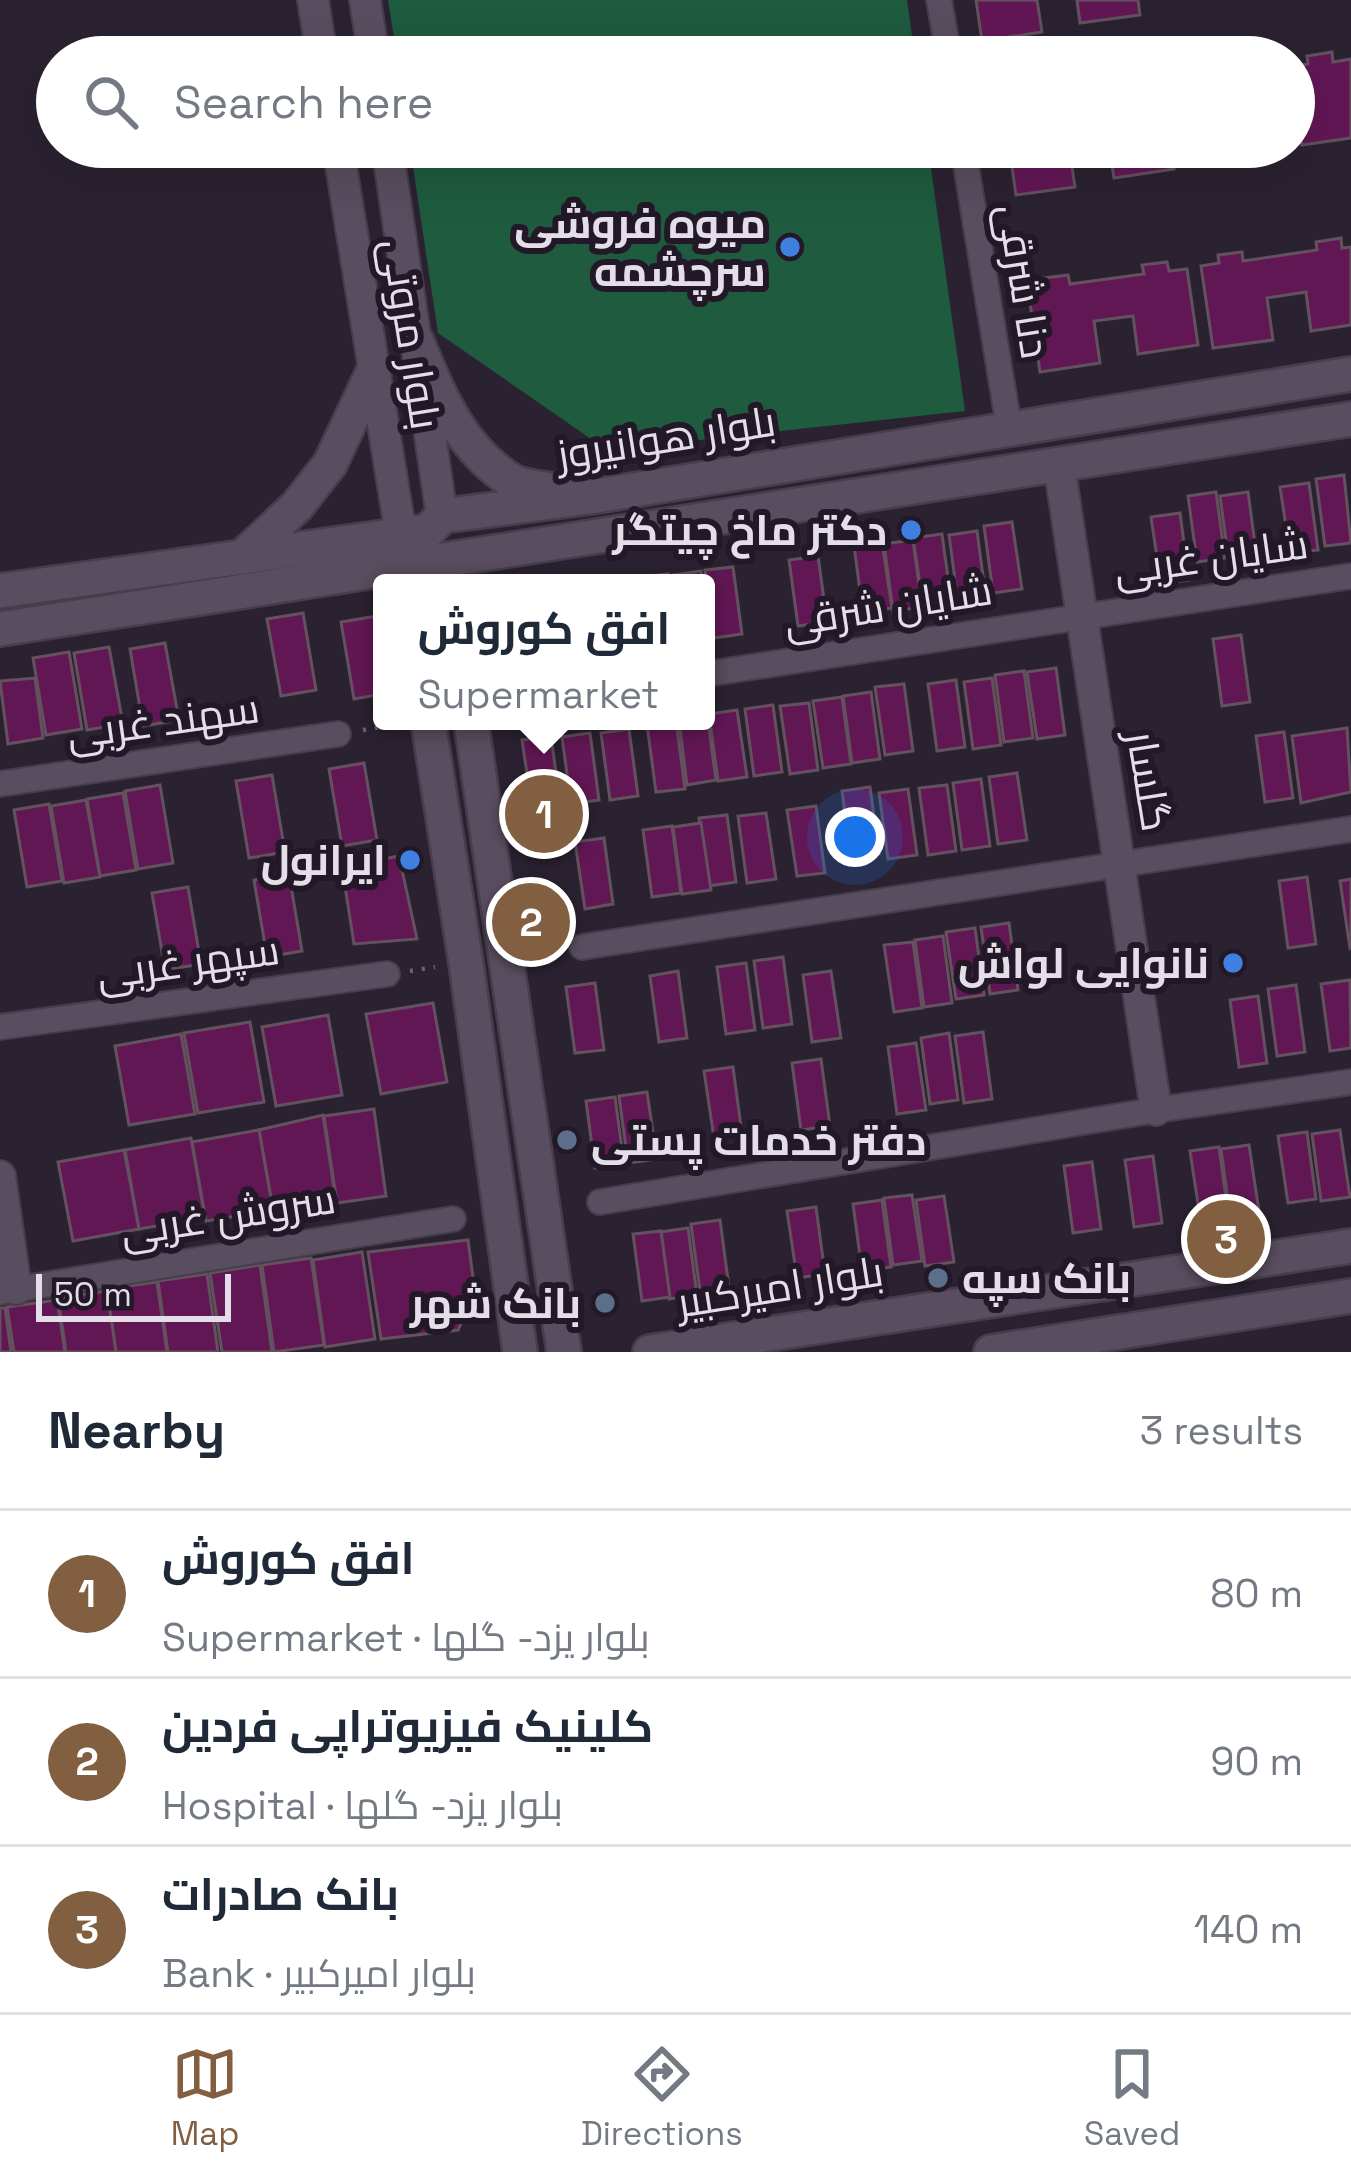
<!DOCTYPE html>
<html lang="en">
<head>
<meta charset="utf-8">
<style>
	body { margin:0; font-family:"Space Grotesk",Cairo,sans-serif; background:#f2f2f3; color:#1f2937 }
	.scale { position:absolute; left:36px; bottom:30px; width:195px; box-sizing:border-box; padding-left:12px; border:6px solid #e4dee8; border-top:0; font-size:33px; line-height:42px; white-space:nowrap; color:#e4dee8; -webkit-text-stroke:9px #221827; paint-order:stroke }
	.you { position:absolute; left:855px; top:837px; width:42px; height:42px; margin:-30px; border:9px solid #fff; border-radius:50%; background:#1a73e8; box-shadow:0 0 0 18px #1a73e833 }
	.badge { display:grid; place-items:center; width:78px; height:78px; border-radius:50%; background:#815f40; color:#fff; font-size:39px; font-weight:700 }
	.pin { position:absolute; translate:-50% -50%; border:6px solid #fff; box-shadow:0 3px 12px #0006 }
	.popup { position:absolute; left:373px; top:574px; width:342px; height:156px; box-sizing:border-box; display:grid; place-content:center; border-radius:12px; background:#fff; filter:drop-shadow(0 3px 9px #0005); font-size:39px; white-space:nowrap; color:#747a83 }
	.popup b { font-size:45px; color:#1f2937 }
	.popup::after { content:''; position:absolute; left:50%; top:100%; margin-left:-24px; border:24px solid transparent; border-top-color:#fff }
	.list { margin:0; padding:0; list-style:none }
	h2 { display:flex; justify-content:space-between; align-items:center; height:156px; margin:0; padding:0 48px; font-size:51px }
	h2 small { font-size:39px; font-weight:400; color:#747a83 }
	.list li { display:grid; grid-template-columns:78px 1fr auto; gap:36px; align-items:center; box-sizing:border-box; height:168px; padding:0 48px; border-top:3px solid #e0e1e3 }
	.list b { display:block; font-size:45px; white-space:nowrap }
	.list p { margin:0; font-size:39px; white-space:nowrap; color:#747a83 }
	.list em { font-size:39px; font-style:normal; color:#747a83 }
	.icon { flex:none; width:66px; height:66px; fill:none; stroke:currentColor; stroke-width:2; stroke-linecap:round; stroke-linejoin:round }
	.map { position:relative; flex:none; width:1351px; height:1352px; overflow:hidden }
	.search { position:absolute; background:#fff; box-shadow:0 12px 48px #0002; left:36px; right:36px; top:36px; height:132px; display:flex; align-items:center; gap:30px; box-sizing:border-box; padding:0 42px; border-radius:66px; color:#747a83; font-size:45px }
	.sheet { height:660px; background:#fff }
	nav { display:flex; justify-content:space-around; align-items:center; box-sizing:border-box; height:168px; border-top:3px solid #e0e1e3; background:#fff; font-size:33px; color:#747a83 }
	nav a { display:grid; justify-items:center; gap:6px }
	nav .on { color:#815f40 }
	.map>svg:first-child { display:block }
	.forest { fill:#1e5b3f }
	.building { fill:#621755; stroke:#63515e; stroke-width:3 }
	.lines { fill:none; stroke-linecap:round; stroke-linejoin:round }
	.minor-casing { stroke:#463e4a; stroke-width:28 }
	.tertiary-casing { stroke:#463e4a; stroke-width:34 }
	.secondary-casing { stroke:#463e4a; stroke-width:38 }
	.path { stroke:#6c6472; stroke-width:4.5; stroke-dasharray:3 9; stroke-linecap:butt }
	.minor { stroke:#594e5f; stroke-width:24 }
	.tertiary { stroke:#594e5f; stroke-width:30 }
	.secondary { stroke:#594e5f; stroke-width:33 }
	.shop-dot { fill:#3f7fe0; stroke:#221827; stroke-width:4.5 }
	.service-dot { fill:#5c6f8a; stroke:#221827; stroke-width:4.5 }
	.labels { text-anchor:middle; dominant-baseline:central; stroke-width:12; stroke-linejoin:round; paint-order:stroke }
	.poi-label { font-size:42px; font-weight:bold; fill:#e4dee8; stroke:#221827; text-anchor:end }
	.street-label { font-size:42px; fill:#e4dee8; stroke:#221827 }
</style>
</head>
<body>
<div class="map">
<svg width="1351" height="1352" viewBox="0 0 1351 1352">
	<rect width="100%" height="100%" fill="#2b2231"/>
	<g class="forest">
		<polygon points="388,0 907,0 915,57 397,57"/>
		<polygon points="410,147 928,147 965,411 607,450 438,333"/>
	</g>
	<g class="building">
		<polygon points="976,0 1037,0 1042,32 982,41"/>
		<polygon points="1077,0 1138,0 1140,15 1080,23"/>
		<polygon points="1332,52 1333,62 1351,59 1351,138 1302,145 1294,107 1294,66 1308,64 1307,56"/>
		<polygon points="1009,147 1069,147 1075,187 1016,195"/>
		<polygon points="1109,147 1170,147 1174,169 1114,178"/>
		<polygon points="1202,147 1263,147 1264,154 1204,162"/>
		<polygon points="1341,238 1342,248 1351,247 1351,325 1311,331 1306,292 1267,298 1273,340 1213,348 1201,266 1219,263 1218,255 1242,252 1243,261 1317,250 1316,242"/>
		<polygon points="1167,262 1169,271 1187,269 1198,345 1138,354 1133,316 1094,321 1100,363 1040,372 1028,289 1046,286 1044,278 1068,275 1070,284 1144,274 1142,265"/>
		<polygon points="1344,475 1351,543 1325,546 1316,479"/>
		<polygon points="1309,483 1318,550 1290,553 1280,487"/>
		<polygon points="1216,492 1225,558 1197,562 1188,496"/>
		<polygon points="1248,492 1257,559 1229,563 1220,496"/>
		<polygon points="1180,513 1189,580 1161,584 1151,517"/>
		<polygon points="1012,522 1022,589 993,593 984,526"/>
		<polygon points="977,531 986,598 958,602 949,535"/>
		<polygon points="942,534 951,600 923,604 913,538"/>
		<polygon points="913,540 922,607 893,611 884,544"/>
		<polygon points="882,542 892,608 863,613 854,546"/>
		<polygon points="818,556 827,622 798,626 789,560"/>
		<polygon points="733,567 742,634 714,638 705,570"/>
		<polygon points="701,571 703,583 674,583 673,575"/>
		<polygon points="668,574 669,583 640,583 640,577"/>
		<polygon points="600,576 601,583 572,583 571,580"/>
		<polygon points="303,613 316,690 281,696 267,619"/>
		<polygon points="377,616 382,647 382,694 354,699 341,622"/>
		<polygon points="1241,635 1250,702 1222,706 1213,639"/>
		<polygon points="165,643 179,720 143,726 130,649"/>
		<polygon points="109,647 123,724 87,730 74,653"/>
		<polygon points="69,652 82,729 46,735 33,658"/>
		<polygon points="1056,668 1065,735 1037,739 1027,672"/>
		<polygon points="1024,671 1033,738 1004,742 995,675"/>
		<polygon points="35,678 43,738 8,744 0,681"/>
		<polygon points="992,678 1001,745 973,749 964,682"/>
		<polygon points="956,680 965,747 937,751 928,684"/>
		<polygon points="904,684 913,751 885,755 875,687"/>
		<polygon points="871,692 880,759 852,763 843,696"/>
		<polygon points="842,697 851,764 823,768 813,701"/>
		<polygon points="809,703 818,770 790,774 780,706"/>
		<polygon points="773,705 782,772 754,776 745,709"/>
		<polygon points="737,710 747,777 718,781 709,714"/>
		<polygon points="707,714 716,780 687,785 679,721 706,721"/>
		<polygon points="676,721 685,789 656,792 647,725"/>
		<polygon points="1347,728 1351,792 1301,803 1292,736"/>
		<polygon points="629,729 638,796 610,800 601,733"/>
		<polygon points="1284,732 1293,798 1265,802 1256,736"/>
		<polygon points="590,733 599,800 571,804 562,737"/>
		<polygon points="551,736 560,803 532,807 522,740"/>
		<polygon points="364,763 377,840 342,846 329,769"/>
		<polygon points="1017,773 1027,840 998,844 989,777"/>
		<polygon points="272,775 285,852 249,858 236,781"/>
		<polygon points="981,779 990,846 962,850 953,783"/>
		<polygon points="160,785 173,863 138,869 125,791"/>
		<polygon points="947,785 956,851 928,855 919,788"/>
		<polygon points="870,787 879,854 851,858 842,791"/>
		<polygon points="908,789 917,855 888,859 879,793"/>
		<polygon points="123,793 136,870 100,876 87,799"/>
		<polygon points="86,800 100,877 64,883 51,806"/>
		<polygon points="49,804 62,881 27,887 14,810"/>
		<polygon points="816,806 825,873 797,876 787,810"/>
		<polygon points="766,813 776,879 747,883 738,816"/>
		<polygon points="727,815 736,882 708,886 699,818"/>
		<polygon points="701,823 711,890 682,894 673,827"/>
		<polygon points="672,826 681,893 652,897 643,830"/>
		<polygon points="604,838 613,904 585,909 575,842"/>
		<polygon points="399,856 417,939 354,944 342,867"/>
		<polygon points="289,874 302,951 267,957 254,880"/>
		<polygon points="1307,877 1316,944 1288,948 1279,881"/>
		<polygon points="1351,879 1351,947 1350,948 1340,881"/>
		<polygon points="188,887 201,964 165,970 152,893"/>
		<polygon points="1009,923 1018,990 990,994 981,927"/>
		<polygon points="975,928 984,995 956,999 946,932"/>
		<polygon points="943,936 952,1003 924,1007 915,940"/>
		<polygon points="913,942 922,1008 894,1012 884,945"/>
		<polygon points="783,957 792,1024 763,1028 754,961"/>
		<polygon points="746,963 755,1030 726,1034 717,967"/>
		<polygon points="678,971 687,1038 659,1042 650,976"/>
		<polygon points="831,971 841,1038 812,1042 803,975"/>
		<polygon points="1350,980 1351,1048 1330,1051 1321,984"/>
		<polygon points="595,983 604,1050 575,1053 566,987"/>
		<polygon points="1296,985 1305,1052 1277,1056 1268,989"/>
		<polygon points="1258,996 1267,1063 1239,1067 1230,1000"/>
		<polygon points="433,1003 447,1082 381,1094 366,1014"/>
		<polygon points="328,1015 342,1095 276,1106 262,1027"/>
		<polygon points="250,1022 264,1102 198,1113 184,1033"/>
		<polygon points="983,1032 992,1099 964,1103 955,1036"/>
		<polygon points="949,1033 958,1100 930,1104 921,1038"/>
		<polygon points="181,1034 195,1114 129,1125 115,1046"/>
		<polygon points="916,1043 926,1110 897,1114 888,1047"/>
		<polygon points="821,1059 830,1126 801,1130 792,1063"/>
		<polygon points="733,1067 742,1134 714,1138 704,1071"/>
		<polygon points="647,1092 657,1159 628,1163 619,1096"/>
		<polygon points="615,1097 624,1164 595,1168 586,1101"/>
		<polygon points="374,1109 386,1196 337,1203 324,1116"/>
		<polygon points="323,1115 336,1202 273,1210 259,1130"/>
		<polygon points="259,1130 273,1210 206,1221 192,1142"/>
		<polygon points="1340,1130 1350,1197 1321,1201 1312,1134"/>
		<polygon points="1307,1132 1316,1199 1288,1203 1278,1136"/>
		<polygon points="191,1138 205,1218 139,1229 125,1150"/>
		<polygon points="1249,1145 1259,1211 1230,1216 1221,1149"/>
		<polygon points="1219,1147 1228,1213 1200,1217 1190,1151"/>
		<polygon points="124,1150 139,1229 73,1241 58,1162"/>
		<polygon points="1153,1156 1162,1223 1134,1227 1125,1160"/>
		<polygon points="1092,1162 1101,1229 1073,1233 1064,1166"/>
		<polygon points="912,1195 922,1261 893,1265 884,1198"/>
		<polygon points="944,1196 954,1262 925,1266 916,1200"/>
		<polygon points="882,1200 891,1267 862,1271 853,1204"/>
		<polygon points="816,1207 825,1274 797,1278 787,1211"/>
		<polygon points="720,1220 729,1287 700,1291 691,1224"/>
		<polygon points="688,1228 697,1295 669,1299 660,1232"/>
		<polygon points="661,1231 670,1297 642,1301 633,1234"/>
		<polygon points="468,1240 475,1292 458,1330 381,1339 368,1252"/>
		<polygon points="362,1252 375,1339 325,1347 313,1260"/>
		<polygon points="311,1258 324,1345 274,1352 262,1265"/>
		<polygon points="260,1265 272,1352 222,1352 210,1273"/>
		<polygon points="207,1274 218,1352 168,1352 158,1281"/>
		<polygon points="157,1282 167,1352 116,1352 107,1289"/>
		<polygon points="107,1291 116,1352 66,1352 58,1298"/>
		<polygon points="57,1300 65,1352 14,1352 7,1307"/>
		<polygon points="0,1308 5,1308 11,1352 0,1352"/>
	</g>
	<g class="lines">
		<defs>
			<g id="minor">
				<polyline points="939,0 949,57"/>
				<polyline points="963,147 1009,427"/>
				<polyline points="706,674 1351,576"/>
				<polyline points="0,784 338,734"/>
				<polyline points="582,947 1351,829"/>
				<polyline points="0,1027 387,974"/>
				<polyline points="600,1202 1156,1110 1351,1082"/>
				<polyline points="0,1292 453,1219"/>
			</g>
			<g id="tertiary">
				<polyline points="313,0 322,57"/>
				<polyline points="365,0 374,57"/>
				<polyline points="338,147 401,535"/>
				<polyline points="387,147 442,516"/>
				<polyline points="1059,464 1156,1110"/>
				<polyline points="0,1176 16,1289"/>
			</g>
			<g id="secondary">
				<path d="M 417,342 C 439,395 460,449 512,481 C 525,488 544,488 559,491"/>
				<polyline points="241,558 297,506 330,464 375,368"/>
				<polyline points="0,591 428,531 442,516 590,497 1351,374"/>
				<polyline points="0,629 1351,419"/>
				<polyline points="428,721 466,963 520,1352"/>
				<polyline points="471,721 564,1352"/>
				<polyline points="650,1352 1351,1246"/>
				<polyline points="991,1352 1351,1296"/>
			</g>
		</defs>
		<use href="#minor" class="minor-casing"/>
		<use href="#tertiary" class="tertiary-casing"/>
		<use href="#secondary" class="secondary-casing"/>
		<g class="path">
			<polyline points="363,730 399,724"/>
			<polyline points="535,953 560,950"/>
			<polyline points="410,971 435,967"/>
		</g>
		<use href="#minor" class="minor"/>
		<use href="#tertiary" class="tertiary"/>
		<use href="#secondary" class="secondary"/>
	</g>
	<g class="shop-dot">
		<circle cx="790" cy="247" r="12"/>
		<circle cx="911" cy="530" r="12"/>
		<circle cx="410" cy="860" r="12"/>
		<circle cx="1233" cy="963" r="12"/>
	</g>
	<g class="service-dot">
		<circle cx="567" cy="1140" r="12"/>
		<circle cx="938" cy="1278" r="12"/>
		<circle cx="605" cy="1303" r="12"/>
	</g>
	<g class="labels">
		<g class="poi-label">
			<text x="766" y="223">میوه فروشی<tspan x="766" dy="48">سرچشمه</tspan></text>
			<text x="887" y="530">دکتر ماخ چیتگر</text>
			<text x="386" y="860">ایرانول</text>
			<text x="1209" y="963">نانوایی لواش</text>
			<text x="591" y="1140" text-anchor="start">دفتر خدمات پستی</text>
			<text x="962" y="1278" text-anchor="start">بانک سپه</text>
			<text x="581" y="1303">بانک شهر</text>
		</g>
		<g class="street-label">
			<text transform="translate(1024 281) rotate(81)">دنا شرقی</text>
			<text transform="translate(411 334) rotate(81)">بلوار مروتی</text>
			<text transform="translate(666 438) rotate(-9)">بلوار هوانیروز</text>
			<text transform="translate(1211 557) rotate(-8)">شایان غربی</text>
			<text transform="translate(888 606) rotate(-9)">شایان شرقی</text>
			<text transform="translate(163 721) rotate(-8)">سهند غربی</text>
			<text transform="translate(1149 781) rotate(81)">گلسار</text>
			<text transform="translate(188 962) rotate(-8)">سپهر غربی</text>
			<text transform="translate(228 1215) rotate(-9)">سروش غربی</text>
			<text transform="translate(780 1287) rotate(-9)">بلوار امیرکبیر</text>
		</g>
	</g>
</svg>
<div class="scale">50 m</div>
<div class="you"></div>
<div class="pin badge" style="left:544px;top:814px">1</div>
<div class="popup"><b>افق کوروش</b>Supermarket</div>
<div class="pin badge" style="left:531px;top:922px">2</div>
<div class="pin badge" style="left:1226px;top:1239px">3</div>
<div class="search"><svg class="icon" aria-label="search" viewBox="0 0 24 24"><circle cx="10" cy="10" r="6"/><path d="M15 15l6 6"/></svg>Search here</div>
</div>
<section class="sheet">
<h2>Nearby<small>3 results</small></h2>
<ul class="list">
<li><span class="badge">1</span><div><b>افق کوروش</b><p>Supermarket · بلوار یزد- گلها</p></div><em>80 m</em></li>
<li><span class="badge">2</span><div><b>کلینیک فیزیوتراپی فردین</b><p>Hospital · بلوار یزد- گلها</p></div><em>90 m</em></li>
<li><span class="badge">3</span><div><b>بانک صادرات</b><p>Bank · بلوار امیرکبیر</p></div><em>140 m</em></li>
</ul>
</section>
<nav>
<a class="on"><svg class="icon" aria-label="map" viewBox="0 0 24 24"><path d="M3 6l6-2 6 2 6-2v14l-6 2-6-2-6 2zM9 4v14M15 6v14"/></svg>Map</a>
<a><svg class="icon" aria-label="directions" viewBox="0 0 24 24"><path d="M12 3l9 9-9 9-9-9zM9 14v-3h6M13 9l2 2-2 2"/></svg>Directions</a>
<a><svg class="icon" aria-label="saved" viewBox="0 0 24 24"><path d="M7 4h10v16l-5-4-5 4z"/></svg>Saved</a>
</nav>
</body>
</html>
